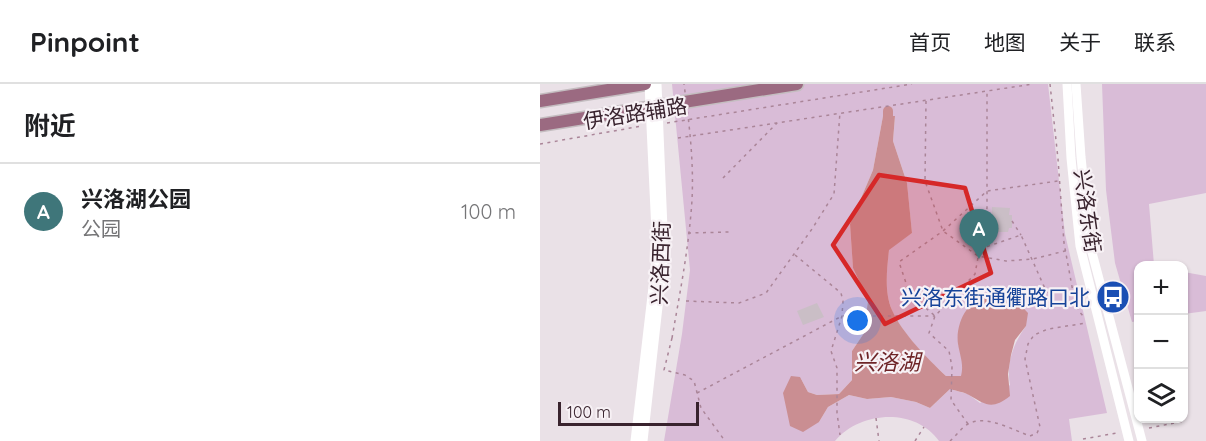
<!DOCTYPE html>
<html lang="zh">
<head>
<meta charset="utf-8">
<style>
	body { margin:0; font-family:Quicksand,"Noto Sans SC",sans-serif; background:#f2f2f2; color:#202124 }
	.controls { position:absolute; right:18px; bottom:18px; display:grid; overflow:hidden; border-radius:12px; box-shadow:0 2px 4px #0004 }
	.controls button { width:54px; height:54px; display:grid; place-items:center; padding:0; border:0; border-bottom:2px solid #e0e0e0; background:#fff; color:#202124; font:30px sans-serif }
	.scale { position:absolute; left:18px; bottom:15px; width:141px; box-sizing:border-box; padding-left:6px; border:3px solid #39232e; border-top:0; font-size:16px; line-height:21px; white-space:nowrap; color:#39232e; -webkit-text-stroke:4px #f7f1f5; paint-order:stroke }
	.you { position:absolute; left:318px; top:237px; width:21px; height:21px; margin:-15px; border:4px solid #fff; border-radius:50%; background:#1a73e8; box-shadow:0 0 0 9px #1a73e833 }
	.badge { display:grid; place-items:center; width:39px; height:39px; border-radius:50%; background:#3f767a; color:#fff; font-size:20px; font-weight:700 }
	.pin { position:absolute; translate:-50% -50px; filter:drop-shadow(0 2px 3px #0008) }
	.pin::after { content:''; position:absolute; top:32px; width:21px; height:18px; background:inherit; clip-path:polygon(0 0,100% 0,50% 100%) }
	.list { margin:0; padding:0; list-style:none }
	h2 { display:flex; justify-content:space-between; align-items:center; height:78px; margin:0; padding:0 24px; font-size:26px }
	h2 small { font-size:20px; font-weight:400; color:#757577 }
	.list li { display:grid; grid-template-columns:39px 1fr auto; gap:18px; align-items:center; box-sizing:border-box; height:96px; padding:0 24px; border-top:2px solid #e0e0e0 }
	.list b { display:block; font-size:22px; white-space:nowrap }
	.list p { margin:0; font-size:20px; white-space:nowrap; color:#757577 }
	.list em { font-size:20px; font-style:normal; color:#757577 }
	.icon { flex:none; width:33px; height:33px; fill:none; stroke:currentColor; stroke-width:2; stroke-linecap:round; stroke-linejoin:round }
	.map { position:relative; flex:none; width:666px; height:357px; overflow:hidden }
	header { display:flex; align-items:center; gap:36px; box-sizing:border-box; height:84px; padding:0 30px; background:#fff; border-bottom:2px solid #e0e0e0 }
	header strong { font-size:28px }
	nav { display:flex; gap:33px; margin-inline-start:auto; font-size:21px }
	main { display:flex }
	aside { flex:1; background:#fff }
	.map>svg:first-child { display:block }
	.green { fill:#d9bcd7; fill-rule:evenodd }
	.water { fill:#ca8e92 }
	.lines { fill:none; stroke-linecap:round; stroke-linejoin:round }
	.canal { stroke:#ca8e92; stroke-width:10 }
	.building { fill:#cabec6 }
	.major-casing { stroke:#c4bdc0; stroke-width:15 }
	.path { stroke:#aa8598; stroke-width:1.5; stroke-dasharray:3 4.5; stroke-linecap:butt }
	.minor { stroke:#fff; stroke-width:9 }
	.major { stroke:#9b6a81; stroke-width:12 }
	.path-bridge { stroke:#aa8598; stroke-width:1.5; stroke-dasharray:3 4.5; stroke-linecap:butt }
	.marked { fill:#d62828; fill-opacity:0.2; stroke:#d62828; stroke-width:4.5; stroke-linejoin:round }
	.labels { text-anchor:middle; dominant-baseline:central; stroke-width:4.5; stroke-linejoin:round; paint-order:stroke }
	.street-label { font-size:21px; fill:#39232e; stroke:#f7f1f5 }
	.transit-label { font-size:21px; fill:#164399; stroke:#f7f1f5; text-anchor:end }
	.water-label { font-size:22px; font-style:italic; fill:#6e2427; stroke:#f7f1f5 }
</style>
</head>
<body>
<header>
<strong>Pinpoint</strong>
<nav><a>首页</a><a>地图</a><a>关于</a><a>联系</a></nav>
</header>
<main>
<aside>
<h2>附近<small></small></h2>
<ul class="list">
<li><span class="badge">A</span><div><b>兴洛湖公园</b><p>公园</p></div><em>100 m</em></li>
</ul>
</aside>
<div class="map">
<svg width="666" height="357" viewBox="0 0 666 357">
	<rect width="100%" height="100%" fill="#eae1e7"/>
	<g class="green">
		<path d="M 132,0 L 508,0 L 525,150 L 567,329 L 529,335 L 532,357 L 399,357 C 375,323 320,327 295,357 L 124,357 L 142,250 L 150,186 ZM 343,32 L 355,32 L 353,57 L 367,99 L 372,149 L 349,165 C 347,185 344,208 352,226 C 362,250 388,275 406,292 L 422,292 L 423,278 L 418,259 L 486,242 C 473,260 466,280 470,301 L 440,319 L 428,310 L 410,305 L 390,324 L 376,318 L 351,313 L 327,315 L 309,311 L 288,323 L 279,338 L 260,293 L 268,308 L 277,311 L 299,310 L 312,296 L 312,267 L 324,249 L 328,216 L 313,184 L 310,140 L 333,86 Z"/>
		<polygon points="562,0 666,0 666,109 609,120 614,181 598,182 598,237 592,238 575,179 566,106"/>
		<polygon points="644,188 666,192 666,227 644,230"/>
	</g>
	<path class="water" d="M 343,32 L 355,32 L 353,57 L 367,99 L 372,149 L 349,166 C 347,185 344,208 352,226 C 362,249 388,275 406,292 L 421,292 C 424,280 420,272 418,260 C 415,239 429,212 451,212 C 468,211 477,216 488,229 L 486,242 L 475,256 L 471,271 L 468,290 L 470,312 C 452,326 446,321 429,311 C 424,308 416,307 410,305 L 390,324 L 376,318 L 351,313 L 327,315 L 309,311 L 288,323 L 279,338 L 263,348 L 250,342 L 243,309 L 251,292 L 260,293 L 268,308 L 277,311 L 299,310 L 312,296 L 312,267 L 324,249 L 328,216 L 313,184 L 310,140 L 333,86 Z"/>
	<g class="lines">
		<polyline class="canal" points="348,27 348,32"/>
	</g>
	<g class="building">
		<polygon points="452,123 470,124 469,131 472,131 472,144 469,144 468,148 451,148"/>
		<polygon points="277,219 284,233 263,241 257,227"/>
	</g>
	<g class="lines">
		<defs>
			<g id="major">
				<polyline points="0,17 105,0"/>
				<polyline points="0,41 257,0"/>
			</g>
		</defs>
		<use href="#major" class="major-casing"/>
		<g class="path">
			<polyline points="386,17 385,97 403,147 438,172 466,177 493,175 529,166"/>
			<polyline points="127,39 372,0"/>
			<polyline points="138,54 493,0"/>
			<polyline points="0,60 102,42"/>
			<polyline points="183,94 237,39"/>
			<polyline points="472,137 481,151"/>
			<polyline points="148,149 190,148"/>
			<polyline points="440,165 481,151 507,209"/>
			<polyline points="255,171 301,209 303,217 302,232 291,267 297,284 297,329 300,351"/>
			<polyline points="533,208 538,226 544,233"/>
			<polyline points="146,217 199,219 226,209 272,145 294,110 300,28"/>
			<polyline points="394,231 370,211 359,178 403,147 447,107 518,97"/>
			<polyline points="132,254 124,286 145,291 154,297 161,324 185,357"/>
			<polyline points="157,309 302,232 395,232"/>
			<polyline points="336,334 339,357"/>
			<polyline points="428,340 411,316 412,283 409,267 389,249 395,232 435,190 447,124 447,7"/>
			<polyline points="609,344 645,337"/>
			<polyline points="543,355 577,349"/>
			<polyline points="375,357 384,343"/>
			<path d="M 410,357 C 416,352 422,343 428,340 C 446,330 473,346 490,352 L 497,349 L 500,343 L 485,275 L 488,260 L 494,251 L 508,245 L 546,239"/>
		</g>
		<g class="minor">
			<polyline points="527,0 531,74 540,162 589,357"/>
			<polyline points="536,0 541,73 550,161 602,357"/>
			<polyline points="95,357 117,169 109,0"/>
			<polyline points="103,357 124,169 117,0"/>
		</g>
		<use href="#major" class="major"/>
		<g class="path-bridge">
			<polyline points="510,0 518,75 524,159 533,208"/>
			<path d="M 132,254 C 140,208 149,163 152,116 C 154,77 149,38 144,0"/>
		</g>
	</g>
	<path class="marked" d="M 339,91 L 425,104 L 451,189 L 345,240 L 293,161 Z"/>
	<defs>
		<symbol id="bus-disc" viewBox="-11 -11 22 22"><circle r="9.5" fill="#1a4fb4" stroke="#f7f1f5"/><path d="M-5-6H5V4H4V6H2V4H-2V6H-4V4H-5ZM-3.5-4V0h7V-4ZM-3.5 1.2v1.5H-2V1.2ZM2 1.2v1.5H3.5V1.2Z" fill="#fff"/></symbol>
	</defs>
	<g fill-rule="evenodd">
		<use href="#bus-disc" x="554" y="194" width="38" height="38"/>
	</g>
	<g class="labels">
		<g class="street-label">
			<text transform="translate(95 29) rotate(-9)">伊洛路辅路</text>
			<text transform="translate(548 127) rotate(82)">兴洛东街</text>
			<text transform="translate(120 179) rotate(-88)">兴洛西街</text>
		</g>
		<g class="transit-label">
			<text x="550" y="213">兴洛东街通衢路口北</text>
		</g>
		<g class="water-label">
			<text x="347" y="278">兴洛湖</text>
		</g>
	</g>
</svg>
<div class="controls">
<button>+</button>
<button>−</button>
<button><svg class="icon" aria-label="layers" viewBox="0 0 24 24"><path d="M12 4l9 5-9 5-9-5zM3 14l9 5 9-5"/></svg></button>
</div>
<div class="scale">100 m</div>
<div class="you"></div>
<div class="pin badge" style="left:439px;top:175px">A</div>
</div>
</main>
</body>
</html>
